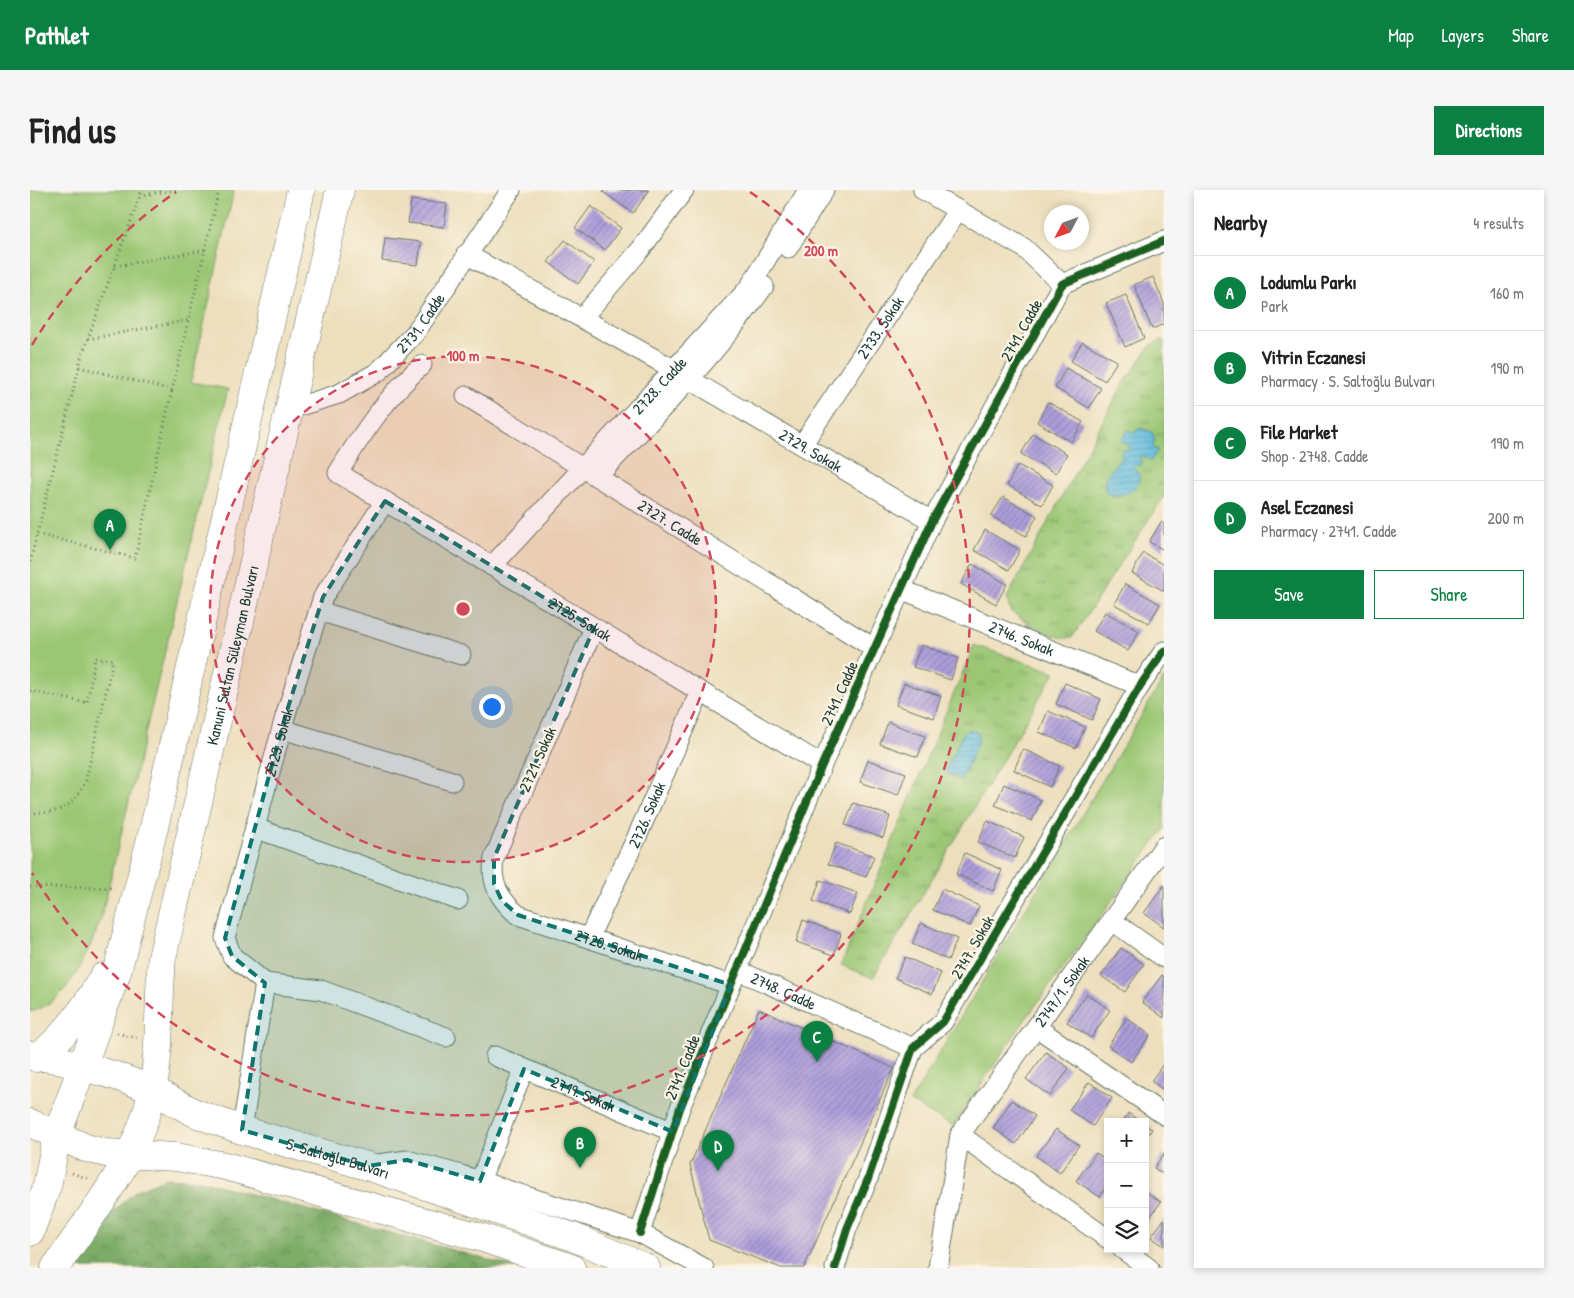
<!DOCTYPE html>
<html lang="en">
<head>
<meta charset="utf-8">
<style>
	body { margin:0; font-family:"Patrick Hand",sans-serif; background:#f6f6f6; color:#222 }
	.controls { position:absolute; right:15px; bottom:15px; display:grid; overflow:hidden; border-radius:0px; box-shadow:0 2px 8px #0003 }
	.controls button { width:45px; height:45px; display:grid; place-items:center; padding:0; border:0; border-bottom:1px solid #e0e0e0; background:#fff; color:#222; font:25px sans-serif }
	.compass { position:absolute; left:1014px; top:15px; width:45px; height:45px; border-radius:50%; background:#fff; box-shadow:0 2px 8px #0003; rotate:229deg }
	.you { position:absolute; left:461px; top:516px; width:18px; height:18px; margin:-12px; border:4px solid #fff; border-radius:50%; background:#1a73e8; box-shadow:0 0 0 8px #1a73e833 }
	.badge { display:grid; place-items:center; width:32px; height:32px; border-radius:50%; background:#0b8043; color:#fff; font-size:16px; font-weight:700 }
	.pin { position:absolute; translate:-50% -41px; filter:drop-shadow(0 1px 2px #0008) }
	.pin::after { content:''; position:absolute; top:26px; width:18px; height:15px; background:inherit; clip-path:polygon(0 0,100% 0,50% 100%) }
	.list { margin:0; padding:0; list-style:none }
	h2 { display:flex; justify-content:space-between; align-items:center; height:65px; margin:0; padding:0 20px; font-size:21px }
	h2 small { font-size:16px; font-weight:400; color:#767676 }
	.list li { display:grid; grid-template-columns:32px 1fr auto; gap:15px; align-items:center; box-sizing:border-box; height:75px; padding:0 20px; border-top:1px solid #e0e0e0 }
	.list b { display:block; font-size:19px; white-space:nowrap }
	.list p { margin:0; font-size:16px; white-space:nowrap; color:#767676 }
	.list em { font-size:16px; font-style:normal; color:#767676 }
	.actions { display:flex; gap:10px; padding:15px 20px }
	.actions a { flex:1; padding:11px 0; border:1px solid #0b8043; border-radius:0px; text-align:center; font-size:18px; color:#0b8043 }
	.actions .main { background:#0b8043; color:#fff }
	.icon { flex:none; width:28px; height:28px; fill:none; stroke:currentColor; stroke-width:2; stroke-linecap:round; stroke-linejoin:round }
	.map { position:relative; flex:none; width:1134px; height:1078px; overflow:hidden; border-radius:0px }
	header { display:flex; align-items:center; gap:30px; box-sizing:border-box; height:70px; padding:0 25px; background:#0b8043; color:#fff }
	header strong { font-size:24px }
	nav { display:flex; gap:28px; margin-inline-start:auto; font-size:18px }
	.intro { display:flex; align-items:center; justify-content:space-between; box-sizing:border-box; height:120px; padding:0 30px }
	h1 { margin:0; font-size:35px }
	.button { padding:12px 22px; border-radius:0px; background:#0b8043; color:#fff; font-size:18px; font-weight:700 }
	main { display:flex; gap:30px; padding:0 30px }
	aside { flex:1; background:#fff; border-radius:0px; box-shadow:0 2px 8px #0003 }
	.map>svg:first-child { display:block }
	.grass { fill:url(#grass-tufts); stroke:#5d8254 }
	.forest { fill:url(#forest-crowns); stroke:#4e744d }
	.park { fill:#9bc775; stroke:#5d8254 }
	.water { fill:url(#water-rules); stroke:#407d89 }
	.building { fill:url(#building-hatch) }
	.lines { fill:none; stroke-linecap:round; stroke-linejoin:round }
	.street-casing { stroke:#677664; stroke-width:21 }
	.primary-casing { stroke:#677664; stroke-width:29 }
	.path { stroke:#677664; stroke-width:3; stroke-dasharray:1 4; stroke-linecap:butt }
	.street { stroke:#fff; stroke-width:19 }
	.primary { stroke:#fff; stroke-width:28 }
	.cycleway-casing { stroke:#fcf5e5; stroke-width:11 }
	.cycleway { stroke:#1b5e20; stroke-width:8 }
	.marked { fill:#0f766e; fill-opacity:0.2; stroke:#0f766e; stroke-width:4; stroke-dasharray:10 6; stroke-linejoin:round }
	.ring { fill:none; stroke:#d1495b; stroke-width:2.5; stroke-dasharray:9 6 }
	.labels { text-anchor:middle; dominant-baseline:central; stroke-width:4.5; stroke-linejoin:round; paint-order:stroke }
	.street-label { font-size:16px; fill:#1f3d34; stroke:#fcf5e5 }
	.centre { fill:#d1495b; stroke:#fcf5e5; stroke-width:2.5 }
	.ring-label { font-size:15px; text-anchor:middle; font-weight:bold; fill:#d1495b; stroke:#fcf5e5; stroke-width:4.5; stroke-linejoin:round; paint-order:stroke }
</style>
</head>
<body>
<header>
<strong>Pathlet</strong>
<nav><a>Map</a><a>Layers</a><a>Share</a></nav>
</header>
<div class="intro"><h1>Find us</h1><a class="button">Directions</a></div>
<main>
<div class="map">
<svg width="1134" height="1078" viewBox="0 0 1134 1078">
	<defs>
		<pattern id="grass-tufts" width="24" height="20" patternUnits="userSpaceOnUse" patternTransform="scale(1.25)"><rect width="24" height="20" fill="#9bc775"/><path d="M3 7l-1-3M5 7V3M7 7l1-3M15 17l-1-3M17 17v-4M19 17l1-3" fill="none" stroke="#7ea361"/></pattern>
		<pattern id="forest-crowns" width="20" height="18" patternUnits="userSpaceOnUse" patternTransform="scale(1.25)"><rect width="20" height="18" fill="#7cac66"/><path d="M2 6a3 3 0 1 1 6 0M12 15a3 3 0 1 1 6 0" fill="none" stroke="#658d55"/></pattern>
		<pattern id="water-rules" width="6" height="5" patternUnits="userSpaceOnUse" patternTransform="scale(1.25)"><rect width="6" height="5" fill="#60bdde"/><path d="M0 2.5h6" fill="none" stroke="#4f9bb5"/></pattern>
		<pattern id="building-hatch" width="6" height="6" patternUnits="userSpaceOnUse" patternTransform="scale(1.25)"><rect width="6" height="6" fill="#ad9ddb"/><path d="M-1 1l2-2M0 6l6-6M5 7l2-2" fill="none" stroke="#8c81b2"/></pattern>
	</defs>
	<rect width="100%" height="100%" fill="#fcf5e5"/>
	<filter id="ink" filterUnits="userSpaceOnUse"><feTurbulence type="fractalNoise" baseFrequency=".02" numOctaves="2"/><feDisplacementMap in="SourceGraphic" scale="10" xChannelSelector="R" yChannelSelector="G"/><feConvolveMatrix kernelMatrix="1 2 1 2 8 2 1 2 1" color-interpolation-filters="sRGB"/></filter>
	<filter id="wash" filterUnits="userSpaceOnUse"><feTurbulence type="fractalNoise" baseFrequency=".0096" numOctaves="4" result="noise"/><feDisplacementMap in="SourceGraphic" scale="20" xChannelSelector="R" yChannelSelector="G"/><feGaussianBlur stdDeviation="1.12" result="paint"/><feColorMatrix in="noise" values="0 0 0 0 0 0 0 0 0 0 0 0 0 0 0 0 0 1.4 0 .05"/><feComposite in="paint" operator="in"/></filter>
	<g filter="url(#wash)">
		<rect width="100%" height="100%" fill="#eddfbd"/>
		<g class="grass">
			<path d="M 1134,149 L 1134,306 L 1042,448 C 1020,450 999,433 980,421 L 977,408 L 1093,194 L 1121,155 Z"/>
			<polygon points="944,455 1025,482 843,788 811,775"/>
		</g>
		<polygon class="forest" points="135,988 170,990 487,1078 41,1078 75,1030 105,1001"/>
		<g class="park">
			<path d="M 0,0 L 204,0 L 161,192 L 198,199 L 70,732 C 57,765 38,813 0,822 Z"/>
			<polygon points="1134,488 1134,639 987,841 923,936 880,912"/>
		</g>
		<g class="water">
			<path d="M 1110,238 L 1122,242 L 1125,248 L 1123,257 L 1128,260 L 1121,271 L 1111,265 L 1109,268 L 1113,271 L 1110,277 L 1105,274 L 1103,276 C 1124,295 1086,315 1075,300 L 1075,288 L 1090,268 L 1093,269 L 1094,267 L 1090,264 L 1094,258 L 1098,261 L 1100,257 L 1091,251 L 1098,240 L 1103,243 Z"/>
			<polygon points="939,539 948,543 949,550 931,590 915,582 932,545"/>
		</g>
		<g id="blocks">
			<g class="building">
				<polygon points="574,0 617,0 619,1 603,23 573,2"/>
				<polygon points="381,10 417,14 414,37 378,33"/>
				<polygon points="561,16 591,38 575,60 545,38"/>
				<polygon points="355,48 391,52 388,75 352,71"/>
				<polygon points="535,50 564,72 548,94 518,72"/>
				<polygon points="1123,87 1134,113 1134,134 1122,139 1104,95"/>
				<polygon points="1096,105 1114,148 1095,157 1076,113"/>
				<polygon points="1052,152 1087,171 1075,191 1041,171"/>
				<polygon points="1036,178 1071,198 1059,218 1025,198"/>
				<polygon points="1018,212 1053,232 1041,252 1007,232"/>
				<polygon points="1003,244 1037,264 1026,283 991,264"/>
				<polygon points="988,275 1023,295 1012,315 977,295"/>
				<polygon points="973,307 1007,326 996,346 961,326"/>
				<polygon points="1131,332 1134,334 1134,360 1119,352"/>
				<polygon points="955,340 990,360 979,380 944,360"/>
				<polygon points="1113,363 1134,375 1134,401 1102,383"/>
				<polygon points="942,374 977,394 966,414 931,394"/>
				<polygon points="1095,394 1130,414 1119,433 1084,414"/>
				<polygon points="1075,422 1109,441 1098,461 1064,441"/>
				<polygon points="891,455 928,468 921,490 883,477"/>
				<polygon points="874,493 911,506 904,528 866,515"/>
				<polygon points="1035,493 1071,509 1062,530 1026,514"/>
				<polygon points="1018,521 1055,537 1046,558 1009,542"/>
				<polygon points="858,532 895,546 888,567 850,554"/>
				<polygon points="993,559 1030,576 1020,597 984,580"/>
				<polygon points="838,570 876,583 868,605 830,592"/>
				<polygon points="974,594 1011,610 1002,631 965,615"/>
				<polygon points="823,613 860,626 853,648 815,635"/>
				<polygon points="957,631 994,647 985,668 948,652"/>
				<polygon points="806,653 844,666 836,687 798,674"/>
				<polygon points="935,663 972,680 963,701 926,684"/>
				<polygon points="790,690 828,703 820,724 783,711"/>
				<polygon points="1134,695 1134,737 1114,723"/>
				<polygon points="912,699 949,716 940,736 903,720"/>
				<polygon points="773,730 811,744 804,765 766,752"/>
				<polygon points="891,733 927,749 918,770 882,754"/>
				<polygon points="1091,758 1114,774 1095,802 1071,786"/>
				<polygon points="875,767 911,783 902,804 865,788"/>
				<polygon points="1132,785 1134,787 1134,828 1112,812"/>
				<polygon points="1057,804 1080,820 1061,848 1037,832"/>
				<polygon points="729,819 864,878 774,1078 751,1078 679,1050 660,975"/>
				<polygon points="1097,828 1120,845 1101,872 1078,856"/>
				<polygon points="1016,862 1039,878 1020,906 996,889"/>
				<polygon points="1134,873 1134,900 1121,891"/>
				<polygon points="1059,892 1082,908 1063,936 1039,920"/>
				<polygon points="982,910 1005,926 986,954 963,938"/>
				<polygon points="1098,923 1111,932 1093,932"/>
				<polygon points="1115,935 1122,939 1115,949"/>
				<polygon points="1026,939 1049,955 1030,983 1006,966"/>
				<polygon points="1066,963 1078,971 1078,995 1070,1007 1046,991"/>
				<polygon points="1134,963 1134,985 1124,978"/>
				<polygon points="1115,1001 1131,1012 1115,1034"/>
				<polygon points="1134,1029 1134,1056 1121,1047"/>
			</g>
		</g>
	</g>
	<g filter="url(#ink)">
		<use href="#blocks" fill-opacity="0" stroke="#677664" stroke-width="1"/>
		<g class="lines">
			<defs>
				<g id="street">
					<polyline points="893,0 994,58 1032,94"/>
					<polyline points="758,58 794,0"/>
					<polyline points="436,64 645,180"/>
					<polyline points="552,128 611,59 654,0"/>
					<path id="s1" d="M 392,175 C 357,206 332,244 308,283 L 792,575"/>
					<path id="s2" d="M 659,189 L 902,331"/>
					<path id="s3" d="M 436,206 L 844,458"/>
					<path id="s4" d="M 260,219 L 309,204 L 348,182 L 385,143 L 481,0"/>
					<path id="s5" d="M 772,255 L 928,20"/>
					<path d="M 567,287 C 625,226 686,165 734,96"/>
					<path id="s6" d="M 462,376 L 719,98 L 778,0"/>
					<path id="s7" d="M 873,400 L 1110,496"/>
					<polyline points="289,421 431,465"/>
					<path id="s8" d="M 564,438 L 464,668 C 460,693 469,709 488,725 L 701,795"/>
					<polyline points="252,539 422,591"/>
					<polyline points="225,638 428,710"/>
					<polyline points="1081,730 1134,768"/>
					<path id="s9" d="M 559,747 L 606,649 L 670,502"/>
					<path id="s10" d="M 707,780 L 883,858"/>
					<path id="s11" d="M 235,793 L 202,766 L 195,748 L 255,527 L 293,407 L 355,311"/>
					<polyline points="235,793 291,800 416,847"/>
					<polyline points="1006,837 1134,925"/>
					<path id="s12" d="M 465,866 L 643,942"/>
					<polyline points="212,940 235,793"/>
					<polyline points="930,945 1078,1049"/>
					<polyline points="341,975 377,970 431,985 610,1043 674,1078"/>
					<polyline points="450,991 494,879"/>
					<polyline points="610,1043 650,918 701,795 792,575 902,331 1032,94 1134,51"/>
					<polyline points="1092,1059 1119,1078"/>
					<polyline points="805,1078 817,1039 838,989 883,858 913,832 1110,496 1134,461"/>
					<path id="s13" d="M 908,1078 L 930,945 L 1134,656"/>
				</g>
				<g id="primary">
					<path id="s14" d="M 0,865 L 25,869 L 86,886 L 123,900 L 165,923 L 212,940 L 337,976 L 443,1012 L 543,1047 L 616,1078"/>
					<path d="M 7,868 C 35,846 56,818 73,787"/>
					<polyline points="0,933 56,958 76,963 146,967 195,976 453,1048 541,1078"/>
					<polyline points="0,1042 17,996 27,945 87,782 126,629 271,0"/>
					<path id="s15" d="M 25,1078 C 62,1023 109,968 122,902 C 131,860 128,811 132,768 L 310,0"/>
				</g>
			</defs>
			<use href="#street" class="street-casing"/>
			<use href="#primary" class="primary-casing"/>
			<g class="path">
				<polyline points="110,5 147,0"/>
				<polyline points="85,76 175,60"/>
				<polyline points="58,149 159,130"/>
				<polyline points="49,177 142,200 189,0"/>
				<polyline points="7,344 105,368 142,200"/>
				<polyline points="0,372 52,165 112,0"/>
				<path d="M 0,501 L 57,513 L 65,468 L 83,470 L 56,590 C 42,619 31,623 0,623"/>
				<polyline points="0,697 84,698"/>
				<polyline points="87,843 107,848"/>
				<polyline points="42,983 60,989"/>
			</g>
			<use href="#street" class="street"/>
			<use href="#primary" class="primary"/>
			<defs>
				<g id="cycleway">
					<polyline points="610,1043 650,918 701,795 792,575 902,331 1032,94 1134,51"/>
					<polyline points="805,1078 817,1039 838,989 883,858 913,832 1110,496 1134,461"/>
				</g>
			</defs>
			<use href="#cycleway" class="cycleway-casing"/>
			<use href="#cycleway" class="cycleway"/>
		</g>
	</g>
	<path class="marked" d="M 355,311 L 564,438 L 464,668 L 464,694 L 472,711 L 488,725 L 701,795 L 643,942 L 494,879 L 450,991 L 377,970 L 337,976 L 212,940 L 235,793 L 202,766 L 195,748 L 255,527 L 293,407 Z"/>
	<circle cx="433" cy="419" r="253" fill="#d1495b" fill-opacity=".12"/>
	<g class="ring">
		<circle cx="433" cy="419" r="253"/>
		<path d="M2 155A506 506 0 0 1 146 2M720 2A506 506 0 1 1 2 683"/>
	</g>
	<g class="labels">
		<g class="street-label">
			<text stroke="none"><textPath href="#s4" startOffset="161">2731. Cadde</textPath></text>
			<text stroke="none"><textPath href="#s5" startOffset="141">2733. Sokak</textPath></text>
			<text transform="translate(991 140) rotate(-61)">2741. Cadde</text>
			<text stroke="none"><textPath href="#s6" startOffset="246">2728. Cadde</textPath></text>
			<text stroke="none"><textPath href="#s2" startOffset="141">2729. Sokak</textPath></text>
			<text stroke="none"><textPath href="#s3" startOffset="240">2727. Cadde</textPath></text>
			<text stroke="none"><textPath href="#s1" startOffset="420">2725. Sokak</textPath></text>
			<text stroke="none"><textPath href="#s7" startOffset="128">2746. Sokak</textPath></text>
			<text stroke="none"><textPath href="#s15" startOffset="648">Kanuni Sultan Süleyman Bulvarı</textPath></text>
			<text transform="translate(809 503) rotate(-66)">2741. Cadde</text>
			<text stroke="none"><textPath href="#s11" startOffset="265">2723. Sokak</textPath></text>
			<text transform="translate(507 569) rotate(-66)">2721. Sokak</text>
			<text stroke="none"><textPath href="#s9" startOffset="135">2726. Sokak</textPath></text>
			<text stroke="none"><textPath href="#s8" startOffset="412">2720. Sokak</textPath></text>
			<text transform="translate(942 757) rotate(-60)">2747. Sokak</text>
			<text stroke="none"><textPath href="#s10" startOffset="51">2748. Cadde</textPath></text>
			<text stroke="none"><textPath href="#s13" startOffset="311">2747/1. Sokak</textPath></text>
			<text transform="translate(652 877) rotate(-68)">2741. Cadde</text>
			<text stroke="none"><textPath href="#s12" startOffset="96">2719. Sokak</textPath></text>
			<text stroke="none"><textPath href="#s14" startOffset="326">S. Saltoğlu Bulvarı</textPath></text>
		</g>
	</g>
	<circle cx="433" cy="419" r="8" class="centre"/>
	<g class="ring-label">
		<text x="791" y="66">200 m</text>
		<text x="433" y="171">100 m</text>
	</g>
</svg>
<div class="controls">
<button>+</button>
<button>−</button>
<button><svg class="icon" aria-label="layers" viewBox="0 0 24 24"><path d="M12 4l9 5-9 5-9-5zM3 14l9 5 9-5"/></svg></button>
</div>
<svg class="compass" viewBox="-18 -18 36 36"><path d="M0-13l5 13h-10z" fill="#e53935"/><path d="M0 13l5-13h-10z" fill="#767676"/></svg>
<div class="you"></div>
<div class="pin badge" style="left:80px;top:360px">A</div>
<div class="pin badge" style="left:550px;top:978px">B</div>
<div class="pin badge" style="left:787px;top:872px">C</div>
<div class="pin badge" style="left:688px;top:981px">D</div>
</div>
<aside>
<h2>Nearby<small>4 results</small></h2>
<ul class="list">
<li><span class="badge">A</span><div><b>Lodumlu Parkı</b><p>Park</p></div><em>160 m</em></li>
<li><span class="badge">B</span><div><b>Vitrin Eczanesi</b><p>Pharmacy · S. Saltoğlu Bulvarı</p></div><em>190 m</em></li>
<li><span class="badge">C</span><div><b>File Market</b><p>Shop · 2748. Cadde</p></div><em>190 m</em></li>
<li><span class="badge">D</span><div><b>Asel Eczanesi</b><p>Pharmacy · 2741. Cadde</p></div><em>200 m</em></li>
</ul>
<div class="actions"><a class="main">Save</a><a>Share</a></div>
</aside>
</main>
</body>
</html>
